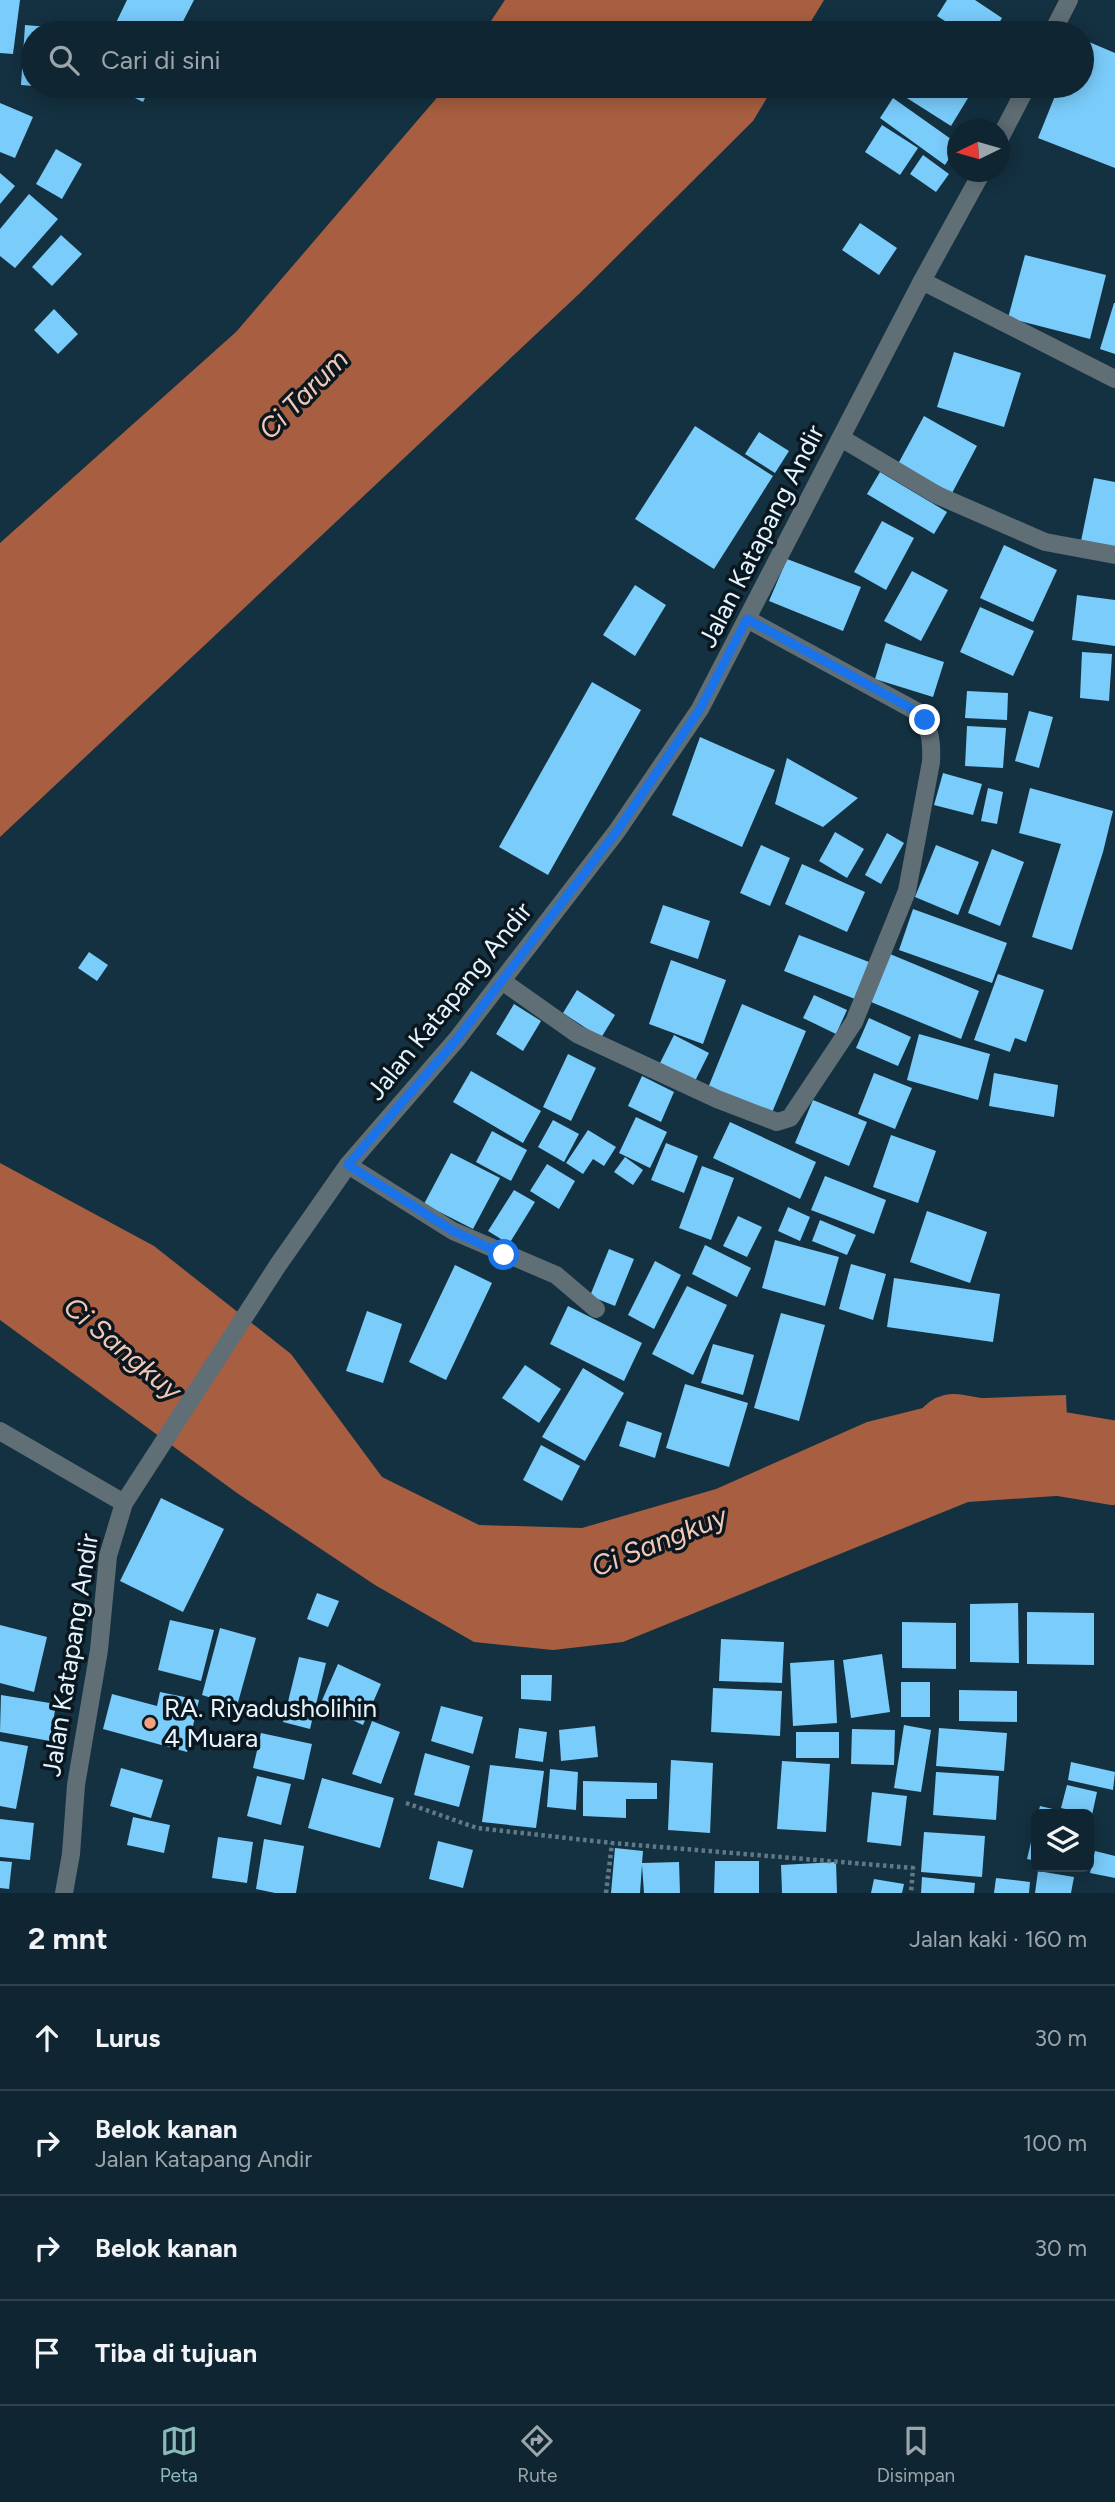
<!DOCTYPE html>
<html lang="id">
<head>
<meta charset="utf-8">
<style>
	body { margin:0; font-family:Figtree,sans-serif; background:#182d39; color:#f1f3f6 }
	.controls { position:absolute; right:21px; bottom:21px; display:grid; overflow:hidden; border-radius:10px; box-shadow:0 4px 18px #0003 }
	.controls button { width:63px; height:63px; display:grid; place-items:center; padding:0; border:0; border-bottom:2px solid #2f424d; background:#0f2531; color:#f1f3f6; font:35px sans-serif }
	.compass { position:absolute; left:947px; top:119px; width:63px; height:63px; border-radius:50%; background:#0f2531; box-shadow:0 4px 18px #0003; rotate:265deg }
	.stop { position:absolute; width:21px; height:21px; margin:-16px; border:5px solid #1a73e8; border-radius:50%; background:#fff }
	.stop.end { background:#1a73e8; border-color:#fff; box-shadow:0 2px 7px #0008 }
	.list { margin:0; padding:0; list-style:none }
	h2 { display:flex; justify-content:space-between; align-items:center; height:91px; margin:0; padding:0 28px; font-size:30px }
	h2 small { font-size:23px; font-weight:400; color:#9ba5ab }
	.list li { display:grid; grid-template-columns:46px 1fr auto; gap:21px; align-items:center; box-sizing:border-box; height:105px; padding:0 28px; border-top:2px solid #2f424d }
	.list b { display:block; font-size:26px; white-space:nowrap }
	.list p { margin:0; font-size:23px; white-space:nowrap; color:#9ba5ab }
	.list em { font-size:23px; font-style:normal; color:#9ba5ab }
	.icon { flex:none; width:38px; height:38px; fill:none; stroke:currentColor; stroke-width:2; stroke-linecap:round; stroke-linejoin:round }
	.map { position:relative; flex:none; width:1115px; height:1893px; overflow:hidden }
	.search { position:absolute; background:#0f2531; box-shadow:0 4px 18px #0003; left:21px; right:21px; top:21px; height:77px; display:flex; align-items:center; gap:18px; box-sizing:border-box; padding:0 24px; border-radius:38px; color:#9ba5ab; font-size:26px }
	.sheet { height:511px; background:#0f2531 }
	nav { display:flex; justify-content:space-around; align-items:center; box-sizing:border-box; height:98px; border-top:2px solid #2f424d; background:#0f2531; font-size:19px; color:#9ba5ab }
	nav a { display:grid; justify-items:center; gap:4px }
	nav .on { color:#8bbbb9 }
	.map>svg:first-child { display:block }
	.water { fill:#a85f41 }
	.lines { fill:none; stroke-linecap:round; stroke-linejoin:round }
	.river { stroke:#a85f41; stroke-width:84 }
	.building { fill:#7accfb }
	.path { stroke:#617987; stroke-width:4.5; stroke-dasharray:3.5 3.5; stroke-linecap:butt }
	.minor { stroke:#606e76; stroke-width:18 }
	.tertiary { stroke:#606e76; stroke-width:18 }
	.route { stroke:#1a73e8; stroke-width:9 }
	.poi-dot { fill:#f2a07f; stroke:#0b171f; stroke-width:2.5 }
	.labels { text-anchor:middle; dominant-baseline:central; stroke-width:7; stroke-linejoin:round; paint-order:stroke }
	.street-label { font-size:26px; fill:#e3f4ff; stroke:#0b171f }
	.poi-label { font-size:26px; fill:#e3f4ff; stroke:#0b171f; text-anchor:start }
	.water-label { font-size:28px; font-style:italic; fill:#f2c7b6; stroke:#0b171f }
</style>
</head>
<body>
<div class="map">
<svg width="1115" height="1893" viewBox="0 0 1115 1893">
	<rect width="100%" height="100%" fill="#143141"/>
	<g class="water">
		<polygon points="505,0 824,0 804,33 483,33"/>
		<polygon points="447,86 774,86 753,121 579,294 0,837 0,543 236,332"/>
		<polygon points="0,1163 154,1246 291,1354 382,1477 479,1525 582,1528 716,1489 867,1422 959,1399 1066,1395 1070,1495 968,1502 623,1642 553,1650 474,1642 375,1585 237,1493 0,1320"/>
	</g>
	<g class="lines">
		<polyline class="river" points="954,1436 1115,1463"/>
	</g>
	<g class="building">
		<polygon points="0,0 20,0 13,54 0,53"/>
		<polygon points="127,0 194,0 177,33 111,33"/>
		<polygon points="947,0 975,0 1002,18 993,33 964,33 937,16"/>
		<polygon points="937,22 953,33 929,33"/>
		<polygon points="25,25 84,30 84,33 33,33 33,86 21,85"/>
		<polygon points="1082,39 1115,53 1115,168 1038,138 1059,86 1082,86"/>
		<polygon points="111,86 151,86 143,102"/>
		<polygon points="903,86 949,86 968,98 951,126 899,93"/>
		<polygon points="893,98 958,144 945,165 880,118"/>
		<polygon points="0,103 33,117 15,158 0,152"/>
		<polygon points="882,125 918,148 900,175 865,152"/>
		<polygon points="56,149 82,164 62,199 36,184"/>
		<polygon points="923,155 949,174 936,192 910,174"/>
		<polygon points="0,173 15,186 0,204"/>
		<polygon points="29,194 58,219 15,268 0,256 0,229"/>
		<polygon points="860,223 897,248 879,275 842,250"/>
		<polygon points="61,235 82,254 52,286 32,267"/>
		<polygon points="1025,255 1106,275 1090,339 1008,318"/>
		<polygon points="1114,303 1115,303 1115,354 1100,349"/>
		<polygon points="54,309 78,334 58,354 34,330"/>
		<polygon points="954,352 1021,373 1004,427 937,407"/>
		<polygon points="924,416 977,446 952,493 898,464"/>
		<polygon points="695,426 773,476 714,569 635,519"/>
		<polygon points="759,432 789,451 775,473 745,454"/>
		<polygon points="880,472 947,512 934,534 867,494"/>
		<polygon points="1094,478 1115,482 1115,548 1081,541"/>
		<polygon points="882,521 914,538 886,590 854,572"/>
		<polygon points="1004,545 1057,570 1033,622 980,598"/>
		<polygon points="787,559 861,587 843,631 769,601"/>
		<polygon points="912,571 948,590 921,641 884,621"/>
		<polygon points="635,585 666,605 635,656 603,635"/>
		<polygon points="1077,595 1115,600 1115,646 1072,640"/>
		<polygon points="980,607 1034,631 1013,676 960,652"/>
		<polygon points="886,643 944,662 933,697 875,679"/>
		<polygon points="1082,652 1112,654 1109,701 1080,698"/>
		<polygon points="592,682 641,710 548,875 499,847"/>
		<polygon points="967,691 1008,693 1007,720 965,718"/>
		<polygon points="1029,711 1053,717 1039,768 1015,761"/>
		<polygon points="967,726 1006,728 1003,768 965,766"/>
		<polygon points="700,737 775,770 742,847 672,815"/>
		<polygon points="787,758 858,798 823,827 775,804"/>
		<polygon points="943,773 982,784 973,815 934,805"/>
		<polygon points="988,788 1003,792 997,824 981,821"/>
		<polygon points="1030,788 1113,811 1103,852 1072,950 1032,937 1061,844 1019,833"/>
		<polygon points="835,832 864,849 847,878 819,861"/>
		<polygon points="887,833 904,843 881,884 865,875"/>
		<polygon points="761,845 790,858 770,906 740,893"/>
		<polygon points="936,845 979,862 958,915 915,897"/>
		<polygon points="992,849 1024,862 1000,926 968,913"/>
		<polygon points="802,864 865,892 847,932 785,904"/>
		<polygon points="663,905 710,921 698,959 650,943"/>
		<polygon points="913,909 1007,943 992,983 899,950"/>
		<polygon points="799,935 869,962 855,999 784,971"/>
		<polygon points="89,952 108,965 97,981 78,968"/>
		<polygon points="890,954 979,991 961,1039 871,1002"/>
		<polygon points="671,960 726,980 703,1044 649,1024"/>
		<polygon points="998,974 1044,990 1026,1042 1015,1038 1010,1052 974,1040"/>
		<polygon points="577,990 615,1015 601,1038 563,1013"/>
		<polygon points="814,995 847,1010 836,1034 803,1018"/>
		<polygon points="514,1004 541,1021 523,1051 496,1034"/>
		<polygon points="742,1004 806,1031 771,1115 708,1088"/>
		<polygon points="869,1018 911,1037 898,1066 856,1048"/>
		<polygon points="919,1034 990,1054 978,1100 907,1080"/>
		<polygon points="674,1035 709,1053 694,1083 659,1065"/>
		<polygon points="568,1054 596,1068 571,1121 543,1107"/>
		<polygon points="471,1071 541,1111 523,1143 453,1102"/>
		<polygon points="874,1073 912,1088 895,1129 858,1114"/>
		<polygon points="994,1073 1058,1085 1054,1117 989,1106"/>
		<polygon points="642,1076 674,1092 661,1122 628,1106"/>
		<polygon points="813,1100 867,1122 849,1166 795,1143"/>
		<polygon points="636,1117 667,1132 650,1168 619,1153"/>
		<polygon points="553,1120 579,1134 564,1162 538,1147"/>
		<polygon points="730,1122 816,1162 800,1199 713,1158"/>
		<polygon points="588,1130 616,1147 604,1166 593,1159 583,1174 566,1163"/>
		<polygon points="492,1131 527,1150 511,1181 476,1162"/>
		<polygon points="891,1135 936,1151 918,1203 873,1187"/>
		<polygon points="666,1143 698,1156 684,1193 651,1180"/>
		<polygon points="451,1153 500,1178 473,1229 424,1204"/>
		<polygon points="625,1157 643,1170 633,1185 614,1172"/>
		<polygon points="547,1164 575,1181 559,1209 530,1191"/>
		<polygon points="702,1166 734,1178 711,1240 679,1228"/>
		<polygon points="825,1176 886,1200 874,1234 811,1210"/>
		<polygon points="514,1190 535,1202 509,1244 488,1231"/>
		<polygon points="788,1207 810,1217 800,1241 778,1231"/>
		<polygon points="927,1211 987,1232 970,1283 910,1262"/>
		<polygon points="738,1216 762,1227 747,1257 723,1246"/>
		<polygon points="820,1220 856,1235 847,1255 812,1241"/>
		<polygon points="775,1240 839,1257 825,1306 762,1288"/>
		<polygon points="705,1245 751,1268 737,1297 692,1274"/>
		<polygon points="609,1249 634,1259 615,1306 590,1296"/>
		<polygon points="655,1261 681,1275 654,1329 628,1315"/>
		<polygon points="851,1264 886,1274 873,1320 839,1309"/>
		<polygon points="455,1265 492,1283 446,1380 409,1362"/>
		<polygon points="894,1278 1000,1294 993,1342 887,1327"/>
		<polygon points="687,1286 727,1305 693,1375 652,1354"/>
		<polygon points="568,1306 642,1343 624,1381 550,1344"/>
		<polygon points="367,1311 402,1324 383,1383 346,1371"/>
		<polygon points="781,1313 825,1325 799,1421 754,1408"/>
		<polygon points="713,1344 754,1355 743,1395 701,1383"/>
		<polygon points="525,1365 561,1389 539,1423 502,1398"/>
		<polygon points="583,1368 624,1393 585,1461 542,1437"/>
		<polygon points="685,1384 748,1403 729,1467 666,1448"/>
		<polygon points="627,1421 662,1433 655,1458 619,1446"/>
		<polygon points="541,1445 580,1466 562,1501 523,1480"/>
		<polygon points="161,1498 224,1529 183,1612 120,1581"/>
		<polygon points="317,1593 339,1601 328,1627 307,1619"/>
		<polygon points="1018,1603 1019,1663 970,1662 970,1604"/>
		<polygon points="1027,1612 1094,1613 1094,1665 1027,1664"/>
		<polygon points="170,1620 214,1630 201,1681 158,1670"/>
		<polygon points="902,1622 956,1623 956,1669 902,1668"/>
		<polygon points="0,1625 47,1637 34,1692 0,1683"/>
		<polygon points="220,1628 256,1638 237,1706 202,1695"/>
		<polygon points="721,1639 784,1642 782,1683 719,1681"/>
		<polygon points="882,1654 890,1712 851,1718 843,1660"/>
		<polygon points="299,1657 326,1663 310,1729 283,1722"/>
		<polygon points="834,1660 837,1723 793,1726 790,1663"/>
		<polygon points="338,1664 381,1684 363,1725 320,1705"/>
		<polygon points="521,1675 552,1675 551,1701 521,1699"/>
		<rect x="901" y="1682" width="29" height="35"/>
		<polygon points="713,1688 782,1691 780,1736 711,1732"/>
		<polygon points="959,1690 1017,1691 1017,1722 959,1721"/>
		<polygon points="160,1692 199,1700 187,1752 103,1729 112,1694 157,1706"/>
		<polygon points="1,1695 56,1704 50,1741 0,1732"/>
		<polygon points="441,1706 483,1717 473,1754 431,1741"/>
		<polygon points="372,1721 400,1732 381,1784 352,1774"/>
		<polygon points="904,1725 931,1730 921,1792 894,1788"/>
		<polygon points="595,1726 598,1757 561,1761 559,1730"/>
		<polygon points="519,1728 547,1732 543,1762 515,1758"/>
		<polygon points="939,1728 1007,1733 1004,1771 936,1766"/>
		<polygon points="852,1729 895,1730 894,1765 851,1764"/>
		<rect x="796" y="1732" width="43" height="26"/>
		<polygon points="261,1733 312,1744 304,1780 253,1768"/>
		<polygon points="0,1741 28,1746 16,1809 0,1806"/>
		<polygon points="425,1753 470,1766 459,1807 414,1795"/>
		<polygon points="671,1760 713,1763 710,1833 668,1830"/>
		<polygon points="782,1761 830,1764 826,1832 777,1829"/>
		<polygon points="1071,1762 1115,1772 1113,1790 1068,1780"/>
		<polygon points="490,1765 544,1771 536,1828 482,1822"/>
		<polygon points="121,1768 163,1780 151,1818 110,1806"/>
		<polygon points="550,1769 578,1772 576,1810 547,1807"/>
		<polygon points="936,1772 999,1776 996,1820 933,1815"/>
		<polygon points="257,1776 291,1784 281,1825 247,1816"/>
		<polygon points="322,1778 394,1798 380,1848 308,1828"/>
		<polygon points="583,1781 657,1783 657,1799 626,1799 626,1818 583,1816"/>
		<polygon points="1067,1785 1097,1792 1092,1815 1061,1808"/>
		<polygon points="872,1792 907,1796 901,1846 867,1842"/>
		<polygon points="1040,1806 1070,1813 1070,1814 1038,1814"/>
		<polygon points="133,1817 170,1825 164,1853 127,1845"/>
		<polygon points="0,1819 34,1823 30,1860 0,1857"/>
		<polygon points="1035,1825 1036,1825 1036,1861 1027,1859"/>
		<polygon points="924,1832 985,1836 982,1877 921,1872"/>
		<polygon points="218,1837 253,1842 247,1883 212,1878"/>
		<polygon points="264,1839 304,1846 296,1893 275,1893 256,1889"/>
		<polygon points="438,1841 473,1850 463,1888 429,1879"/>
		<polygon points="615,1848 643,1851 642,1863 679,1862 680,1893 644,1893 642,1865 640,1893 611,1893"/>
		<polygon points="1095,1851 1115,1856 1115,1878 1090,1873"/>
		<polygon points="0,1861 12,1862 9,1889 0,1888"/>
		<polygon points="715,1861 759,1861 759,1893 714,1893"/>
		<polygon points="836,1862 837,1893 782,1893 781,1865"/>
		<polygon points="1038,1871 1074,1877 1071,1893 1035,1893"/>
		<polygon points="922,1877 975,1883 974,1893 921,1893"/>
		<polygon points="996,1878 1030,1882 1029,1893 994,1893"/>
		<polygon points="874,1879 904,1884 902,1893 871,1893"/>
	</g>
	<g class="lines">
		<g class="path">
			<polyline points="406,1803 477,1828 612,1843 913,1868 911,1893"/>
			<polyline points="606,1893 612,1843"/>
		</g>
		<g class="minor">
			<polyline points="922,281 1115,379"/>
			<polyline points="841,438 937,495 1045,542 1115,555"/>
			<path d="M 502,981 L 577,1034 L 717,1099 L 777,1122 L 790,1118 L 854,1022 L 907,891 L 931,762 C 932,742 931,727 916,711 L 747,619"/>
			<polyline points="348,1165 453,1231 556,1275 596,1309"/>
			<polyline points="0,1431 124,1503"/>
		</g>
		<g class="tertiary">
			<polyline points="1052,33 1069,0"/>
			<polyline points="1000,138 1027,86"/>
			<polyline points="64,1893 71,1854 76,1785 99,1650 108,1556 124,1503 278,1265 348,1165 457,1039 617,831 700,709 922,281 982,172"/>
		</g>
	</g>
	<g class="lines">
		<polyline class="route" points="504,1255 453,1231 348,1165 457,1039 617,831 700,709 747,619 916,711 925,720"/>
	</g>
	<circle class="poi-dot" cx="150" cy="1723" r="7"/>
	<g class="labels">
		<g class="street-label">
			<text transform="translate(761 536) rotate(-63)">Jalan Katapang Andir</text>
			<text transform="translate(449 1001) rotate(-51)">Jalan Katapang Andir</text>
			<text transform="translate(70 1655) rotate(-81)">Jalan Katapang Andir</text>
		</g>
		<g class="poi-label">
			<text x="164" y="1708">RA. Riyadusholihin<tspan x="164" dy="30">4 Muara</tspan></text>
		</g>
		<g class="water-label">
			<text transform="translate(303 394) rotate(-45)">Ci Tarum</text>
			<text transform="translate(123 1348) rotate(40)">Ci Sangkuy</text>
			<text transform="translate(659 1541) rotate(-22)">Ci Sangkuy</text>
		</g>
	</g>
</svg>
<div class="controls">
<button><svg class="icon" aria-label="layers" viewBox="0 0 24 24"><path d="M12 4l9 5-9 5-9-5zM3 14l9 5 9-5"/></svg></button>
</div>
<svg class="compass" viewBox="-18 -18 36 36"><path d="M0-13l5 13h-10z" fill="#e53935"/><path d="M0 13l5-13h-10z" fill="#9ba5ab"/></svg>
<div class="stop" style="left:504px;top:1255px"></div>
<div class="stop end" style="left:925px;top:720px"></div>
<div class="search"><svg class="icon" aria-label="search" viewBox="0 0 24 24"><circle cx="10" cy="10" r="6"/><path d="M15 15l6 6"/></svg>Cari di sini</div>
</div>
<section class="sheet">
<h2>2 mnt<small>Jalan kaki · 160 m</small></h2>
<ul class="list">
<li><svg class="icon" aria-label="ahead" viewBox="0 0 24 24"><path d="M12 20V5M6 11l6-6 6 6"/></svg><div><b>Lurus</b></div><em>30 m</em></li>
<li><svg class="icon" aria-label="right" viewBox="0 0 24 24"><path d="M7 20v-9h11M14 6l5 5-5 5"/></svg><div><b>Belok kanan</b><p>Jalan Katapang Andir</p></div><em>100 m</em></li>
<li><svg class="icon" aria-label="right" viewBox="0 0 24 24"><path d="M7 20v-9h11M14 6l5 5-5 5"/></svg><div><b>Belok kanan</b></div><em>30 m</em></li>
<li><svg class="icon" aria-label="arrive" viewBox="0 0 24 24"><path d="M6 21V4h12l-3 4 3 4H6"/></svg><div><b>Tiba di tujuan</b></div></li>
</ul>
</section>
<nav>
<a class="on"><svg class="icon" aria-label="map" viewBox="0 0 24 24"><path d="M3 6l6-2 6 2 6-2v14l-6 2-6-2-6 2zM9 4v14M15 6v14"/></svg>Peta</a>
<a><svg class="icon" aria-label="directions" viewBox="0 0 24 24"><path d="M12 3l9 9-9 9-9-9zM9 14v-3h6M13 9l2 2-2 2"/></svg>Rute</a>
<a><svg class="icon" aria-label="saved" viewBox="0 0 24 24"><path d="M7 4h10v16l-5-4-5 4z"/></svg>Disimpan</a>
</nav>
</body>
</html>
